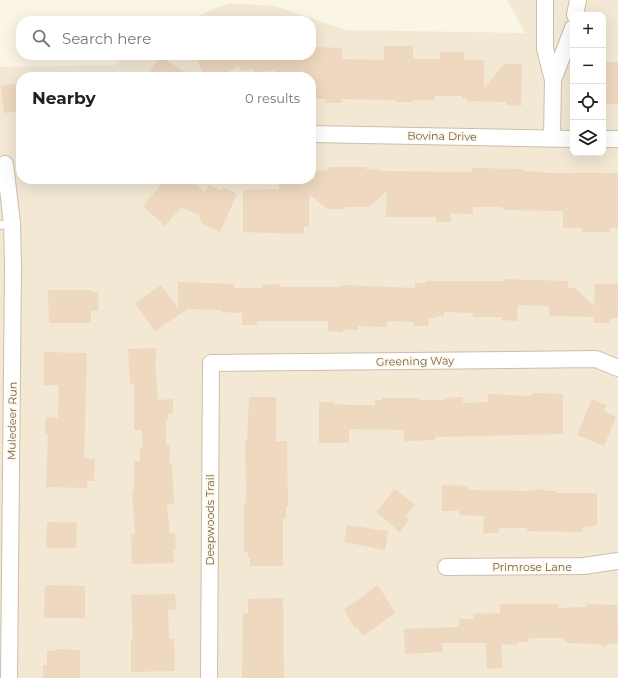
<!DOCTYPE html>
<html lang="en">
<head>
<meta charset="utf-8">
<style>
	body { margin:0; font-family:Montserrat,sans-serif; background:#f2f2f2; color:#222 }
	.controls { position:absolute; right:12px; top:12px; display:grid; overflow:hidden; border-radius:8px; box-shadow:0 4px 16px #0002 }
	.controls button { width:36px; height:36px; display:grid; place-items:center; padding:0; border:0; border-bottom:1px solid #e0e0e0; background:#fff; color:#222; font:20px sans-serif }
	.list { margin:0; padding:0; list-style:none }
	h2 { display:flex; justify-content:space-between; align-items:center; height:52px; margin:0; padding:0 16px; font-size:17px }
	h2 small { font-size:13px; font-weight:400; color:#767676 }
	.icon { flex:none; width:22px; height:22px; fill:none; stroke:currentColor; stroke-width:2; stroke-linecap:round; stroke-linejoin:round }
	.map { position:relative; flex:none; width:618px; height:678px; overflow:hidden }
	.search { position:absolute; background:#fff; box-shadow:0 4px 16px #0002; left:16px; top:16px; width:300px; height:44px; display:flex; align-items:center; gap:10px; box-sizing:border-box; padding:0 14px; border-radius:16px; color:#767676; font-size:15px }
	.panel { position:absolute; background:#fff; box-shadow:0 4px 16px #0002; left:16px; top:72px; width:300px; height:112px; border-radius:16px }
	.map>svg:first-child { display:block }
	.residential { fill:#f2e8d4; fill-rule:evenodd }
	.building { fill:#eed8bf }
	.lines { fill:none; stroke-linecap:round; stroke-linejoin:round }
	.lane-casing { stroke:#ccbeac; stroke-width:10 }
	.street-casing { stroke:#ccbeac; stroke-width:18 }
	.lane { stroke:#fff; stroke-width:8 }
	.street { stroke:#fff; stroke-width:16 }
	.labels { text-anchor:middle; dominant-baseline:central; stroke-width:3.5; stroke-linejoin:round; paint-order:stroke }
	.street-label { font-size:11px; fill:#725e4c; stroke:#fef9eb }
</style>
</head>
<body>
<div class="map">
<svg width="618" height="678" viewBox="0 0 618 678">
	<rect width="100%" height="100%" fill="#fbf5e5"/>
	<path class="residential" d="M 507,0 L 618,0 L 618,678 L 0,678 L 0,67 L 116,65 L 128,55 L 311,55 L 311,21 L 185,21 L 229,3 L 275,6 L 345,30 L 525,33 ZM 573,15 L 603,15 L 603,153 L 573,153 ZM 21,77 L 311,77 L 311,179 L 21,179 Z"/>
	<g class="building">
		<polygon points="384,46 413,46 413,59 440,59 440,52 464,52 464,60 484,60 484,88 504,64 522,64 521,106 506,105 506,102 467,101 467,98 462,98 462,96 435,96 435,100 413,100 413,102 396,102 396,100 342,99 341,103 326,103 326,99 311,99 311,77 276,77 276,70 255,73 254,69 240,71 239,66 216,77 205,77 195,55 312,55 312,47 342,48 342,59 384,60"/>
		<polygon points="160,56 193,77 147,77"/>
		<polygon points="603,62 618,62 618,104 605,104 605,99 603,99"/>
		<polygon points="21,83 21,111 4,113 1,86"/>
		<polygon points="329,167 366,167 366,169 381,170 381,171 472,172 472,168 523,169 523,171 546,172 546,173 618,173 618,228 610,228 610,232 582,232 582,228 563,228 563,211 505,210 501,207 473,207 473,214 451,213 451,222 436,222 436,217 386,217 387,191 369,207 345,207 345,209 327,209 309,194 309,227 304,227 303,234 243,232 243,190 279,189 279,179 315,179 315,171 329,170"/>
		<polygon points="166,179 189,179 205,192 208,185 221,190 223,187 237,194 220,232 202,224 199,215 181,207 165,226 143,206"/>
		<polygon points="504,279 568,281 568,288 575,288 594,306 595,284 618,284 618,318 611,318 610,323 594,323 594,317 549,316 549,306 518,305 517,321 501,320 502,317 473,317 473,313 444,312 444,317 435,316 435,318 429,318 428,326 414,326 414,322 392,321 391,322 387,322 387,327 358,326 358,330 343,329 343,332 328,331 328,321 257,321 257,325 242,325 242,313 222,312 222,310 188,309 155,331 135,303 161,285 178,308 178,282 234,284 234,288 262,288 262,285 280,284 280,287 341,287 341,285 415,288 415,283 426,283 426,281 504,281"/>
		<polygon points="48,290 91,290 91,292 98,292 99,311 91,311 91,323 49,323"/>
		<polygon points="156,348 156,361 155,362 158,400 173,399 173,414 167,414 168,420 166,420 166,445 170,445 169,464 172,464 174,504 168,504 167,508 170,533 175,533 176,549 173,549 174,563 132,564 131,534 135,534 132,490 134,490 134,461 140,461 140,449 143,447 142,430 134,430 134,384 130,385 128,349"/>
		<polygon points="44,352 87,353 84,458 95,459 94,481 87,481 87,488 46,487 48,435 45,435 46,417 58,418 59,385 44,385"/>
		<polygon points="532,393 563,394 563,434 435,437 435,440 404,441 404,430 349,429 349,443 319,443 319,402 334,402 334,404 349,405 375,405 375,400 382,400 382,398 420,398 420,400 445,400 445,398 463,397 463,403 488,402 488,394 532,396"/>
		<polygon points="249,397 276,397 276,441 287,441 288,506 286,506 286,518 283,519 283,566 250,566 250,558 248,558 248,552 244,552 244,503 246,503 246,488 245,441 247,441"/>
		<polygon points="592,399 606,405 604,411 616,417 604,446 577,435"/>
		<polygon points="442,485 468,486 468,490 526,491 544,489 546,491 556,491 556,493 597,493 597,525 595,525 594,526 583,527 583,532 527,531 527,528 499,528 499,533 483,533 484,516 459,515 459,511 442,511"/>
		<polygon points="395,489 415,505 405,516 409,519 400,532 376,512"/>
		<polygon points="47,522 77,523 76,548 46,548"/>
		<polygon points="347,525 388,531 385,550 344,542"/>
		<polygon points="45,585 85,586 85,618 44,618"/>
		<polygon points="378,585 395,613 363,636 357,627 354,627 344,610"/>
		<polygon points="175,594 176,609 168,610 169,639 174,639 175,671 131,672 131,640 133,640 131,595"/>
		<polygon points="283,598 284,678 242,678 243,613 248,613 248,599"/>
		<polygon points="500,604 559,604 559,608 587,607 587,604 617,605 618,643 607,644 604,647 599,644 566,643 566,641 564,641 564,638 529,638 529,642 517,642 517,645 501,644 503,668 487,669 486,643 442,643 443,652 405,654 404,629 459,627 459,619 474,619 473,614 500,613"/>
		<polygon points="55,649 80,650 80,678 43,678 43,665 47,665 47,651 55,651"/>
	</g>
	<g class="lines">
		<defs>
			<polyline id="lane" points="0,225 12,223"/>
			<g id="street">
				<polyline points="545,0 545,49 553,80 552,138"/>
				<polyline points="575,15 578,0"/>
				<polyline points="553,80 573,28"/>
				<polyline points="311,134 573,139"/>
				<polyline points="603,139 618,139"/>
				<polyline points="5,164 12,223 13,266 9,678"/>
				<polyline points="446,567 584,566 618,561"/>
				<polyline points="209,678 211,363 596,359 618,368"/>
			</g>
		</defs>
		<use href="#lane" class="lane-casing"/>
		<use href="#street" class="street-casing"/>
		<use href="#lane" class="lane"/>
		<use href="#street" class="street"/>
	</g>
	<g class="labels">
		<g class="street-label">
			<text transform="translate(442 136) rotate(1)">Bovina Drive</text>
			<text transform="translate(415 361) rotate(-1)">Greening Way</text>
			<text transform="translate(12 421) rotate(-89)">Muledeer Run</text>
			<text transform="translate(210 520) rotate(-90)">Deepwoods Trail</text>
			<text x="532" y="567">Primrose Lane</text>
		</g>
	</g>
</svg>
<div class="controls">
<button>+</button>
<button>−</button>
<button><svg class="icon" aria-label="locate" viewBox="0 0 24 24"><circle cx="12" cy="12" r="6"/><path d="M12 2v4M12 18v4M2 12h4M18 12h4"/></svg></button>
<button><svg class="icon" aria-label="layers" viewBox="0 0 24 24"><path d="M12 4l9 5-9 5-9-5zM3 14l9 5 9-5"/></svg></button>
</div>
<div class="search"><svg class="icon" aria-label="search" viewBox="0 0 24 24"><circle cx="10" cy="10" r="6"/><path d="M15 15l6 6"/></svg>Search here</div>
<section class="panel">
<h2>Nearby<small>0 results</small></h2>
<ul class="list">
</ul>
</section>
</div>
</body>
</html>
